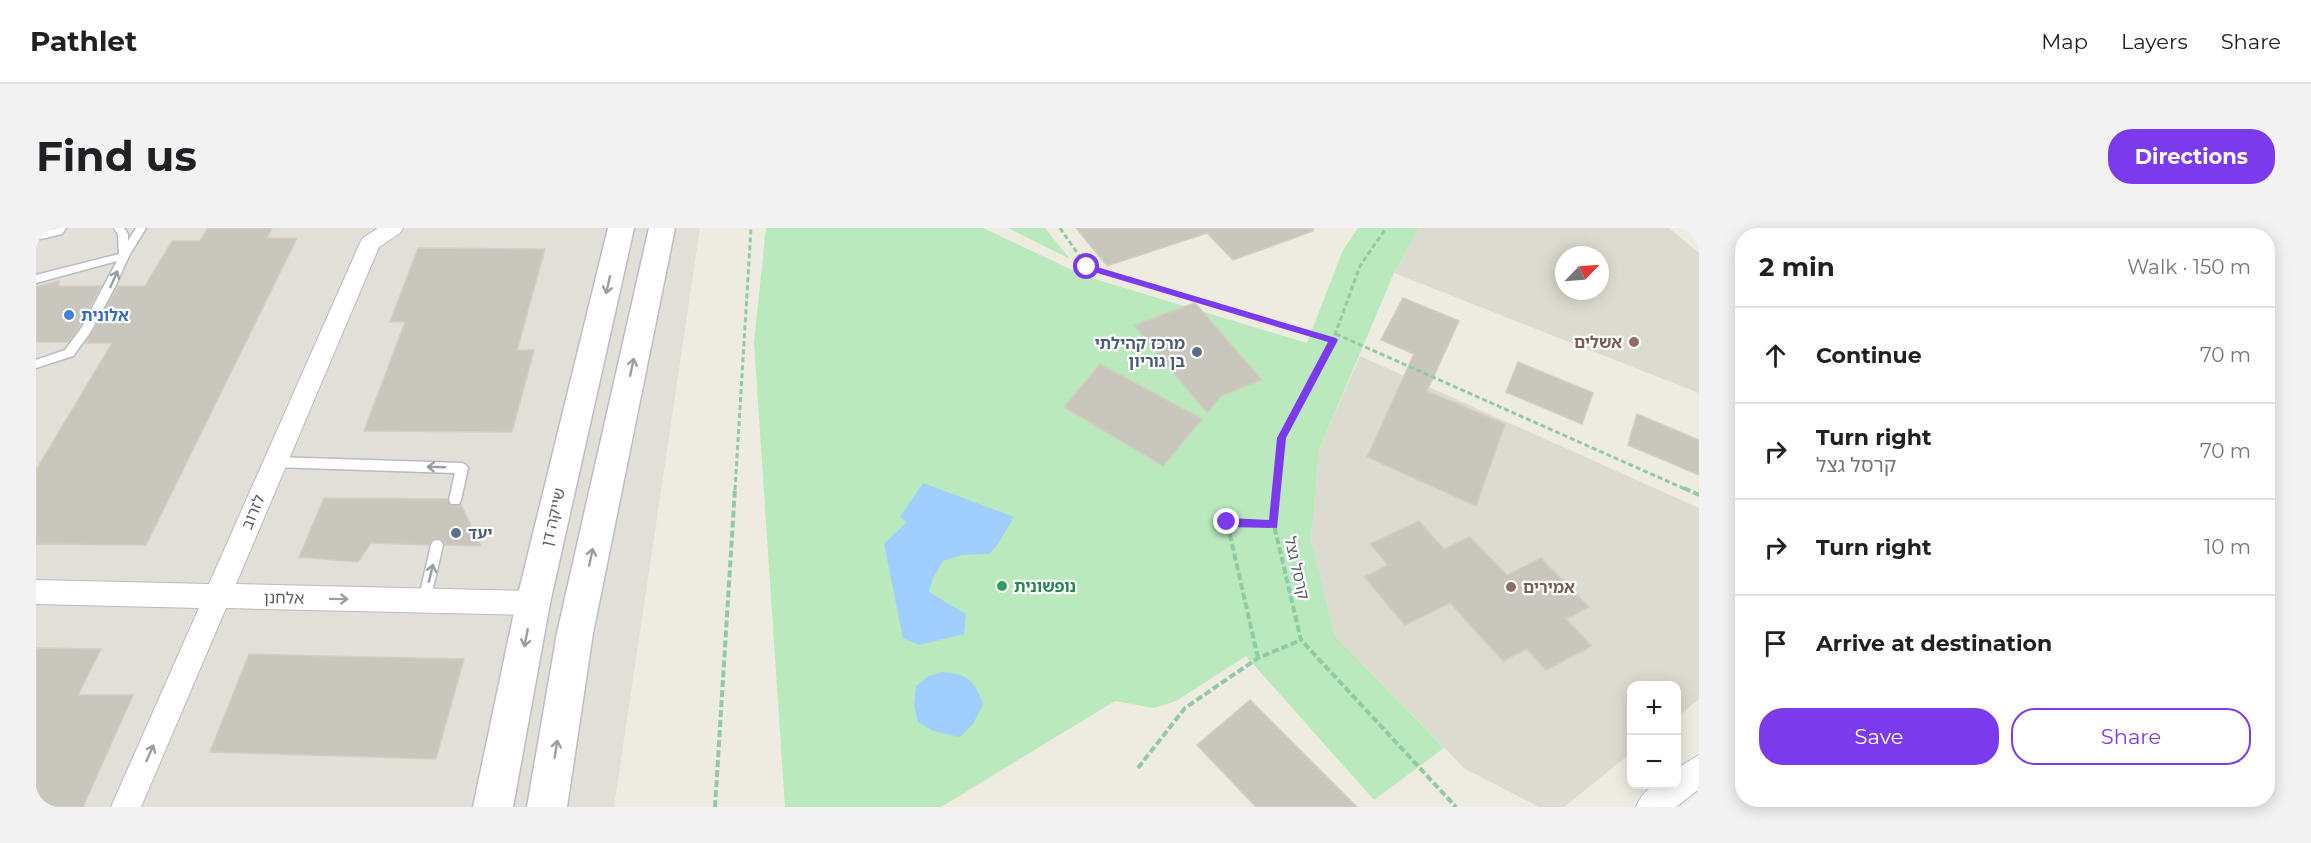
<!DOCTYPE html>
<html lang="en">
<head>
<meta charset="utf-8">
<style>
	body { margin:0; font-family:Montserrat,"Noto Sans Hebrew",sans-serif; background:#f2f2f2; color:#202124 }
	.controls { position:absolute; right:18px; bottom:18px; display:grid; overflow:hidden; border-radius:12px; box-shadow:0 3px 15px #0003 }
	.controls button { width:54px; height:54px; display:grid; place-items:center; padding:0; border:0; border-bottom:2px solid #e0e0e0; background:#fff; color:#202124; font:30px sans-serif }
	.compass { position:absolute; left:1519px; top:18px; width:54px; height:54px; border-radius:50%; background:#fff; box-shadow:0 3px 15px #0003; rotate:65deg }
	.stop { position:absolute; width:18px; height:18px; margin:-14px; border:4px solid #7c3aed; border-radius:50%; background:#fff }
	.stop.end { background:#7c3aed; border-color:#fff; box-shadow:0 2px 6px #0008 }
	.list { margin:0; padding:0; list-style:none }
	h2 { display:flex; justify-content:space-between; align-items:center; height:78px; margin:0; padding:0 24px; font-size:26px }
	h2 small { font-size:20px; font-weight:400; color:#757577 }
	.list li { display:grid; grid-template-columns:39px 1fr auto; gap:18px; align-items:center; box-sizing:border-box; height:96px; padding:0 24px; border-top:2px solid #e0e0e0 }
	.list b { display:block; font-size:22px; white-space:nowrap }
	.list p { margin:0; font-size:20px; white-space:nowrap; color:#757577 }
	.list em { font-size:20px; font-style:normal; color:#757577 }
	.actions { display:flex; gap:12px; padding:18px 24px }
	.actions a { flex:1; padding:14px 0; border:2px solid #7c3aed; border-radius:24px; text-align:center; font-size:21px; color:#7c3aed }
	.actions .main { background:#7c3aed; color:#fff }
	.icon { flex:none; width:33px; height:33px; fill:none; stroke:currentColor; stroke-width:2; stroke-linecap:round; stroke-linejoin:round }
	.map { position:relative; flex:none; width:1663px; height:579px; overflow:hidden; border-radius:24px }
	header { display:flex; align-items:center; gap:36px; box-sizing:border-box; height:84px; padding:0 30px; background:#fff; border-bottom:2px solid #e0e0e0 }
	header strong { font-size:28px }
	nav { display:flex; gap:33px; margin-inline-start:auto; font-size:21px }
	.intro { display:flex; align-items:center; justify-content:space-between; box-sizing:border-box; height:144px; padding:0 36px }
	h1 { margin:0; font-size:42px }
	.button { padding:15px 27px; border-radius:24px; background:#7c3aed; color:#fff; font-size:21px; font-weight:700 }
	main { display:flex; gap:36px; padding:0 36px }
	aside { flex:1; background:#fff; border-radius:24px; box-shadow:0 3px 15px #0003 }
	.map>svg:first-child { display:block }
	.industrial { fill:#e1dfd8 }
	.education { fill:#dddbcf; fill-rule:evenodd }
	.green { fill:#b9e9bd }
	.water { fill:#9fceff }
	.building { fill:#c9c6bd; stroke:#d3cebe; stroke-width:1.5 }
	.lines { fill:none; stroke-linecap:round; stroke-linejoin:round }
	.lane-casing { stroke:#b8bbc1; stroke-width:3 }
	.street-casing { stroke:#b8bbc1; stroke-width:2 }
	.secondary-casing { stroke:#bbbec6; stroke-width:3 }
	.path-far1 { stroke:#92caa6; stroke-width:3; stroke-dasharray:5 3; stroke-linecap:butt }
	.path { stroke:#92caa6; stroke-width:4; stroke-dasharray:7 3; stroke-linecap:butt }
	.lane { fill:#fff; fill-rule:evenodd }
	.street { fill:#fff; fill-rule:evenodd }
	.secondary { fill:#fff; fill-rule:evenodd }
	.oneway { stroke:#9b9ea1 }
	.route { fill:#7c3aed }
	.shop-dot { fill:#3f7fe0; stroke:#fff; stroke-width:2 }
	.education-dot { fill:#8d6e63; stroke:#fff; stroke-width:2 }
	.service-dot { fill:#5c6f8a; stroke:#fff; stroke-width:2 }
	.leisure-dot { fill:#2e9e5b; stroke:#fff; stroke-width:2 }
	.labels { text-anchor:middle; dominant-baseline:central; stroke-width:4.5; stroke-linejoin:round; paint-order:stroke }
	.shop-label { font-size:16px; font-weight:bold; fill:#366cbe; stroke:#fff; text-anchor:start }
	.education-label { font-size:16px; font-weight:bold; fill:#785e54; stroke:#fff; text-anchor:end }
	.service-label { font-size:16px; font-weight:bold; fill:#4e5e75; stroke:#fff; text-anchor:end }
	.street-label { font-size:16px; fill:#595d63; stroke:#fff }
	.leisure-label { font-size:16px; font-weight:bold; fill:#27864d; stroke:#fff; text-anchor:start }
</style>
</head>
<body>
<header>
<strong>Pathlet</strong>
<nav><a>Map</a><a>Layers</a><a>Share</a></nav>
</header>
<div class="intro"><h1>Find us</h1><a class="button">Directions</a></div>
<main>
<div class="map">
<svg width="1663" height="579" viewBox="0 0 1663 579">
	<rect width="100%" height="100%" fill="#eeece0"/>
	<polygon class="industrial" points="0,0 664,0 578,579 0,579"/>
	<g class="education">
		<path d="M 1383,0 L 1633,0 L 1663,25 L 1663,165 L 1358,45 ZM 1528,27 L 1564,27 L 1564,63 L 1528,63 Z"/>
		<polygon points="1324,128 1663,280 1663,471 1641,489 1640,458 1596,458 1595,525 1528,579 1503,579 1429,541 1299,408 1275,311 1283,222"/>
	</g>
	<g class="green">
		<polygon points="730,0 947,0 1049,48 1271,115 1307,22 1322,0 1383,0 1358,45 1283,222 1275,311 1299,408 1408,520 1338,572 1210,428 1140,473 1118,480 1079,473 905,579 749,579 718,114"/>
		<polygon points="972,0 1009,0 1034,31"/>
	</g>
	<g class="water">
		<polygon points="887,255 978,289 960,319 953,326 926,327 907,333 897,350 893,364 930,386 928,406 883,417 867,410 848,316 871,294 864,289"/>
		<path d="M 906,444 C 932,446 938,452 947,476 L 937,496 L 924,509 L 897,503 L 882,494 L 878,477 L 880,458 L 893,448 Z"/>
	</g>
	<g class="building">
		<polygon points="172,0 236,0 231,10 261,10 110,317 0,316 0,242 76,115 50,115 82,58 109,58 136,13 164,13"/>
		<polygon points="1040,0 1277,0 1277,3 1197,32 1171,5 1071,38"/>
		<polygon points="382,20 509,21 481,122 498,122 476,204 328,203 369,94 354,94"/>
		<polygon points="23,53 23,58 65,58 44,98 32,114 0,114 0,59"/>
		<polygon points="1367,70 1423,93 1391,163 1469,196 1440,278 1331,229 1378,126 1345,112"/>
		<polygon points="1159,75 1226,152 1185,168 1171,185 1098,97"/>
		<polygon points="1482,134 1557,165 1546,196 1470,164"/>
		<polygon points="1064,136 1166,191 1127,238 1028,179"/>
		<polygon points="1601,186 1663,212 1663,247 1592,217"/>
		<polygon points="288,270 411,271 415,278 425,277 445,318 409,317 407,312 400,310 395,312 393,317 335,315 322,334 263,329"/>
		<polygon points="1383,293 1408,321 1434,309 1471,347 1505,330 1553,379 1530,391 1556,418 1510,442 1491,421 1467,433 1414,375 1369,397 1328,349 1352,337 1334,316"/>
		<polygon points="0,420 65,421 42,467 97,467 47,579 0,579"/>
		<polygon points="213,426 286,428 428,431 400,531 174,524"/>
		<polygon points="1214,472 1321,579 1220,579 1161,517"/>
	</g>
	<g class="lines">
		<defs>
			<g id="lane">
				<polygon points="78,0 88,0 92,6 92,13 100,0 110,0 93,28 79,59 54,105 37,128 0,140 0,132 29,122 46,99 81,33 0,55 0,47 83,26 82,6"/>
				<polygon points="238,229 426,235 430,237 432,240 425,272 423,276 415,276 413,272 419,245 238,239 234,237 232,234 234,231"/>
				<polygon points="401,312 405,313 407,317 394,373 392,377 388,379 384,377 382,373 395,317 397,313"/>
			</g>
			<g id="street">
				<polygon points="342,0 367,0 364,5 343,19 200,356 497,363 507,366 510,375 507,384 497,387 190,380 105,579 75,579 163,380 0,376 0,352 173,356 324,15 327,10"/>
				<path d="M 1663,527 L 1663,561 L 1640,579 L 1600,579 C 1609,558 1619,556 1640,556 L 1640,541 Z"/>
			</g>
			<g id="secondary">
				<polygon points="0,0 30,0 26,6 0,12"/>
				<polygon points="572,0 598,0 514,375 477,579 437,579 480,375"/>
				<polygon points="613,0 639,0 557,405 531,579 491,579 521,405"/>
			</g>
		</defs>
		<use href="#lane" class="lane-casing"/>
		<use href="#street" class="street-casing"/>
		<use href="#secondary" class="secondary-casing"/>
		<g class="path-far1">
			<polyline points="1024,0 1051,39 1297,112"/>
			<polyline points="1300,106 1651,262"/>
			<polyline points="699,262 715,0"/>
			<polyline points="1241,262 1245,209 1297,112 1324,38 1350,0"/>
		</g>
		<g class="path">
			<polyline points="1241,260 1238,297 1265,412 1420,579"/>
			<polyline points="1648,260 1663,267"/>
			<polyline points="1222,430 1191,294 1238,297"/>
			<polyline points="1102,540 1149,480 1222,430 1265,412"/>
			<polyline points="679,579 699,260"/>
		</g>
		<use href="#lane" class="lane"/>
		<use href="#street" class="street"/>
		<use href="#secondary" class="secondary"/>
	</g>
	<defs><path id="oneway-shaft" d="M-6 0H5M1.5-3L5.5 0L1.5 3" fill="none" stroke-width="1.6" stroke-linecap="round" stroke-linejoin="round" transform="scale(1.5)"/></defs>
	<g class="oneway">
		<use href="#oneway-shaft" transform="translate(78 51) rotate(-66)"/>
		<use href="#oneway-shaft" transform="translate(572 57) rotate(103)"/>
		<use href="#oneway-shaft" transform="translate(596 139) rotate(-78)"/>
		<use href="#oneway-shaft" transform="translate(400 239) rotate(-178)"/>
		<use href="#oneway-shaft" transform="translate(555 329) rotate(-78)"/>
		<use href="#oneway-shaft" transform="translate(395 345) rotate(-76)"/>
		<use href="#oneway-shaft" transform="translate(303 371) rotate(1)"/>
		<use href="#oneway-shaft" transform="translate(490 410) rotate(101)"/>
		<use href="#oneway-shaft" transform="translate(520 521) rotate(-81)"/>
		<use href="#oneway-shaft" transform="translate(114 525) rotate(-66)"/>
	</g>
	<polygon class="route" points="1051,36 1300,110 1302,112 1250,210 1241,300 1191,299 1186,294 1191,290 1233,292 1241,210 1292,114 1048,41 1048,37"/>
	<circle class="shop-dot" cx="33" cy="87" r="6"/>
	<g class="education-dot">
		<circle cx="1598" cy="114" r="6"/>
		<circle cx="1475" cy="359" r="6"/>
	</g>
	<g class="service-dot">
		<circle cx="1161" cy="124" r="6"/>
		<circle cx="420" cy="305" r="6"/>
	</g>
	<circle class="leisure-dot" cx="966" cy="358" r="6"/>
	<g class="labels">
		<g class="shop-label">
			<text x="45" y="87">אלונית</text>
		</g>
		<g class="education-label">
			<text x="1586" y="114">אשלים</text>
			<text x="1487" y="359" text-anchor="start">אמירים</text>
		</g>
		<g class="service-label">
			<text x="1149" y="115">מרכז קהילתי<tspan x="1149" dy="18">בן גוריון</tspan></text>
			<text x="432" y="305" text-anchor="start">יעד</text>
		</g>
		<g class="street-label">
			<text transform="translate(217 284) rotate(-67)">לזרוב</text>
			<text transform="translate(517 289) rotate(-77)">שייקה דן</text>
			<text transform="translate(1261 340) rotate(77)">קרסל גצל</text>
			<text transform="translate(248 370) rotate(1)">אלחנן</text>
		</g>
		<g class="leisure-label">
			<text x="978" y="358">נופשונית</text>
		</g>
	</g>
</svg>
<div class="controls">
<button>+</button>
<button>−</button>
</div>
<svg class="compass" viewBox="-18 -18 36 36"><path d="M0-13l5 13h-10z" fill="#e53935"/><path d="M0 13l5-13h-10z" fill="#757577"/></svg>
<div class="stop" style="left:1051px;top:39px"></div>
<div class="stop end" style="left:1191px;top:294px"></div>
</div>
<aside>
<h2>2 min<small>Walk · 150 m</small></h2>
<ul class="list">
<li><svg class="icon" aria-label="ahead" viewBox="0 0 24 24"><path d="M12 20V5M6 11l6-6 6 6"/></svg><div><b>Continue</b></div><em>70 m</em></li>
<li><svg class="icon" aria-label="right" viewBox="0 0 24 24"><path d="M7 20v-9h11M14 6l5 5-5 5"/></svg><div><b>Turn right</b><p>קרסל גצל</p></div><em>70 m</em></li>
<li><svg class="icon" aria-label="right" viewBox="0 0 24 24"><path d="M7 20v-9h11M14 6l5 5-5 5"/></svg><div><b>Turn right</b></div><em>10 m</em></li>
<li><svg class="icon" aria-label="arrive" viewBox="0 0 24 24"><path d="M6 21V4h12l-3 4 3 4H6"/></svg><div><b>Arrive at destination</b></div></li>
</ul>
<div class="actions"><a class="main">Save</a><a>Share</a></div>
</aside>
</main>
</body>
</html>
